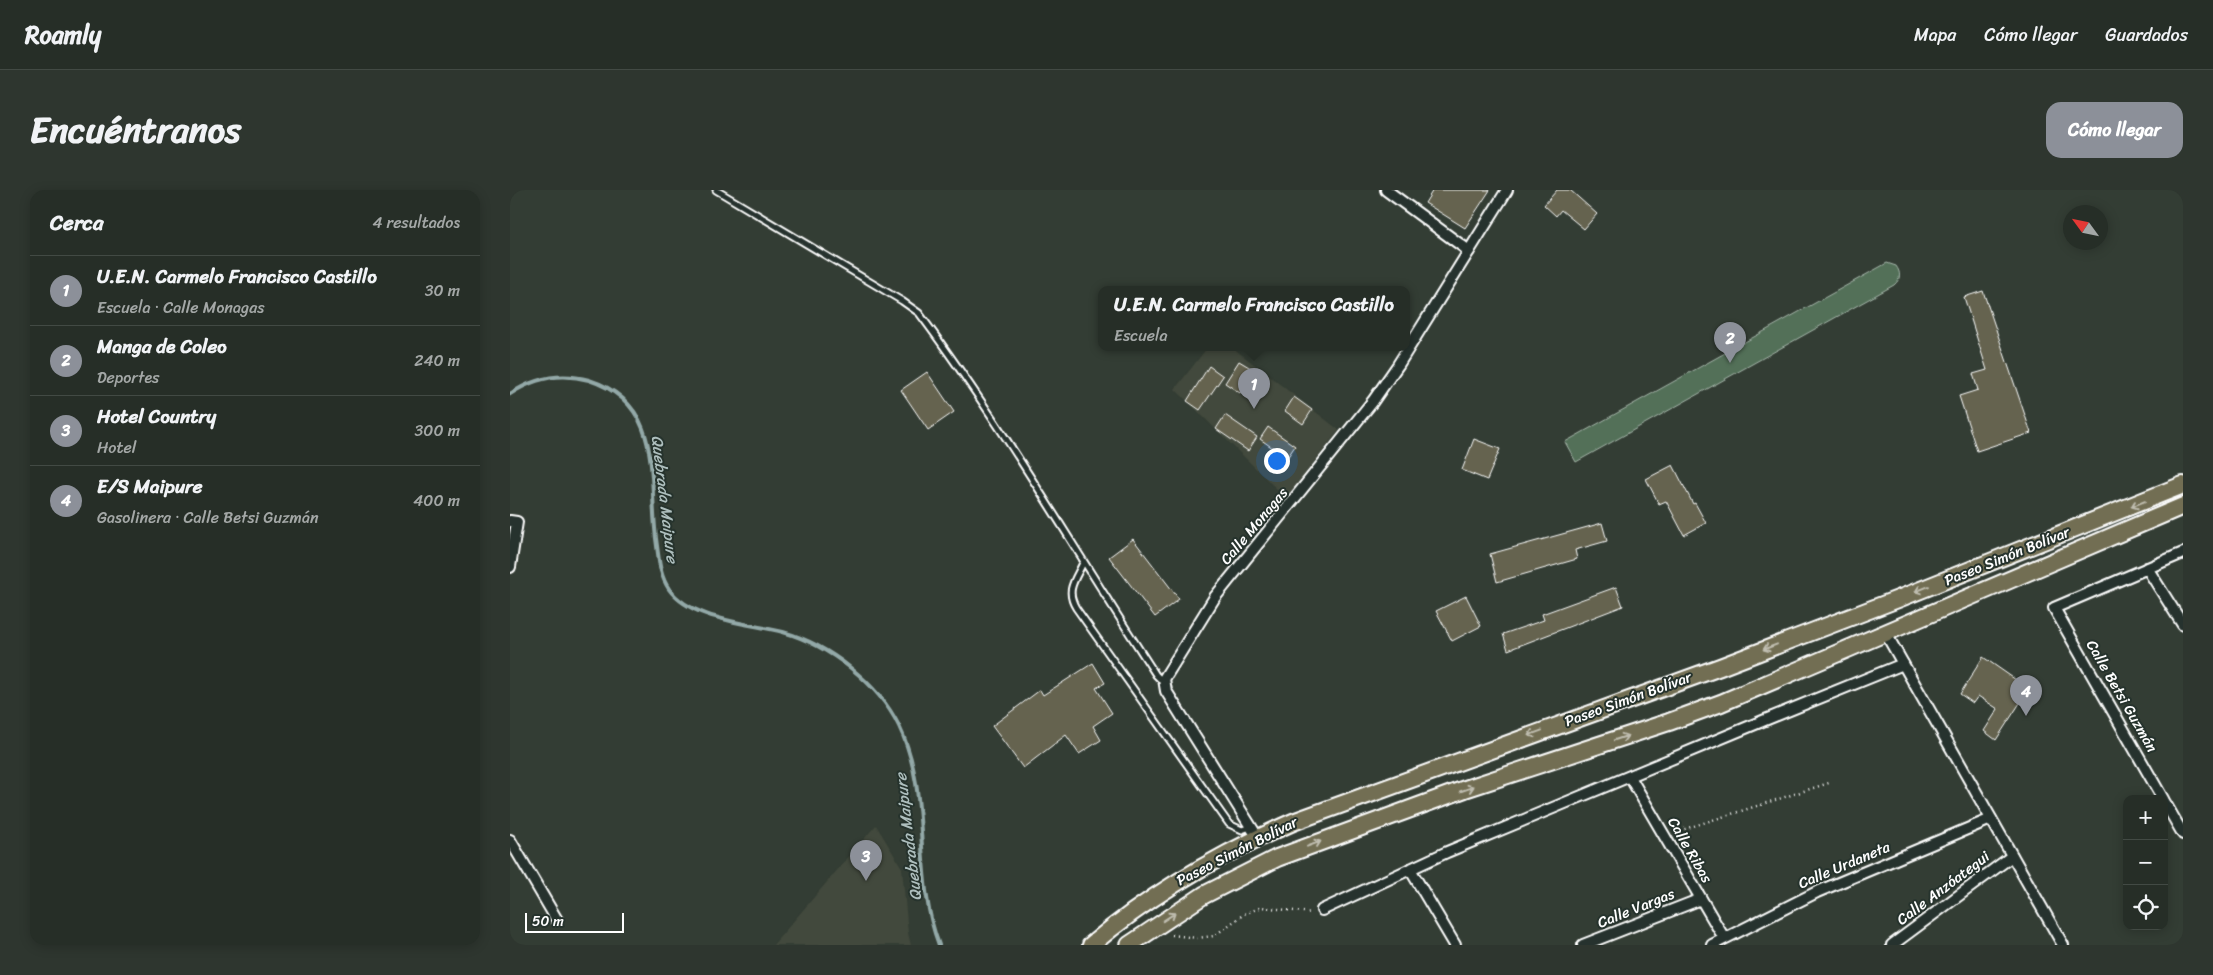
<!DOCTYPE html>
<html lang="es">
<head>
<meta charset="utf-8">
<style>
	body { margin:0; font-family:Sriracha,sans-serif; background:#2e362f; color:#f1f3f6 }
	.controls { position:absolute; right:15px; bottom:15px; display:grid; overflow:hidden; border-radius:10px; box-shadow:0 2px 12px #0003 }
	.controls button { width:45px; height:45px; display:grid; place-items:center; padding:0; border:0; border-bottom:1px solid #424a44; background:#262e27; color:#f1f3f6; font:25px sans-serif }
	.compass { position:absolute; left:1553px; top:15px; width:45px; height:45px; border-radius:50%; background:#262e27; box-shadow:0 2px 12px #0003; rotate:303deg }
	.scale { position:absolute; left:15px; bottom:12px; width:99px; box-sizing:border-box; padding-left:5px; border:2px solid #fff; border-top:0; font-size:14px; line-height:18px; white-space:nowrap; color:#fff; -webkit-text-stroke:4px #26332d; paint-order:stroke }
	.you { position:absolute; left:766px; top:270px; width:18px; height:18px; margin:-12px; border:4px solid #fff; border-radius:50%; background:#1a73e8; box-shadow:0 0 0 8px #1a73e833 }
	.badge { display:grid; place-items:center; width:32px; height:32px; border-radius:50%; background:#8c9099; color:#fff; font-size:16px; font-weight:700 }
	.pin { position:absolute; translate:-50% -41px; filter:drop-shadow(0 1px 2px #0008) }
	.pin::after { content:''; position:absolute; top:26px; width:18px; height:15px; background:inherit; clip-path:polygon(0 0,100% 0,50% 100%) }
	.popup { position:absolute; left:588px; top:96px; width:312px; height:65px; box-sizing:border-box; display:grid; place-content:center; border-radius:10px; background:#262e27; filter:drop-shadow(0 1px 4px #0005); font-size:16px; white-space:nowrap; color:#a4a8a7 }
	.popup b { font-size:19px; color:#f1f3f6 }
	.popup::after { content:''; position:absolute; left:50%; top:100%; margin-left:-10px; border:10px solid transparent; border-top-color:#262e27 }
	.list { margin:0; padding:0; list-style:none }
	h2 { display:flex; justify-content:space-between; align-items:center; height:65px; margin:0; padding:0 20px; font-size:21px }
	h2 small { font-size:16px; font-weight:400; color:#a4a8a7 }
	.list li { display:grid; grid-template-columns:32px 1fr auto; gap:15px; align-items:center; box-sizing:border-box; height:70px; padding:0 20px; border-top:1px solid #424a44 }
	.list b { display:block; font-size:19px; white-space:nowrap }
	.list p { margin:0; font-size:16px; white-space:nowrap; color:#a4a8a7 }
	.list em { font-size:16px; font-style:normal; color:#a4a8a7 }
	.icon { flex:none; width:28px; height:28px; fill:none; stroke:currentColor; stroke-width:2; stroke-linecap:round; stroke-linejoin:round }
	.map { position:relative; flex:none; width:1673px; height:755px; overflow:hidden; border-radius:15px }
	header { display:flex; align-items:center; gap:30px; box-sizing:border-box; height:70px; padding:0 25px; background:#262e27; border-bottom:1px solid #424a44 }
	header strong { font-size:24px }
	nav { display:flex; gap:28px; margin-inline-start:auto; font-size:18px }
	.intro { display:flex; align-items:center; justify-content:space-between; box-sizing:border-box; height:120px; padding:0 30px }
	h1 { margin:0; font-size:35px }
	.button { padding:12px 22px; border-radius:15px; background:#8c9099; color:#fff; font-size:18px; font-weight:700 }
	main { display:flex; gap:30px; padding:0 30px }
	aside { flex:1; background:#262e27; border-radius:15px; box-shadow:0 2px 12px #0003 }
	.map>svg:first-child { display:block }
	.built { fill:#42493c }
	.green { fill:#527059; stroke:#a8b8ac }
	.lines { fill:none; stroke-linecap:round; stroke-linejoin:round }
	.stream { stroke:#93a9a8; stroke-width:4 }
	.building { fill:#65644f; stroke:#fff }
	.lane-casing { stroke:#fff; stroke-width:9 }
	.street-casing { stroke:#fff; stroke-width:14 }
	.primary-casing { stroke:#fff; stroke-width:20 }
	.path { stroke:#fff; stroke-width:2.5; stroke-dasharray:1 4; stroke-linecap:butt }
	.lane { stroke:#26332d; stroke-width:5 }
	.street { stroke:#26332d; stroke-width:10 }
	.primary { stroke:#726e52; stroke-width:16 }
	.oneway { stroke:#c0beb1 }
	.labels { text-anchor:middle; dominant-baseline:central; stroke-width:4; stroke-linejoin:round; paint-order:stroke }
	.street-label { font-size:15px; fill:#fff; stroke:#26332d }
	.water-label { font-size:16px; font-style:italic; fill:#aebfbe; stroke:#26332d }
</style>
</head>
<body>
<header>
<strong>Roamly</strong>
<nav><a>Mapa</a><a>Cómo llegar</a><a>Guardados</a></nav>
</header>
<div class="intro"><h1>Encuéntranos</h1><a class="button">Cómo llegar</a></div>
<main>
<aside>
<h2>Cerca<small>4 resultados</small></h2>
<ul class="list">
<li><span class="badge">1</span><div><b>U.E.N. Carmelo Francisco Castillo</b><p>Escuela · Calle Monagas</p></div><em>30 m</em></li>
<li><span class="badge">2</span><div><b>Manga de Coleo</b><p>Deportes</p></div><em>240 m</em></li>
<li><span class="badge">3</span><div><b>Hotel Country</b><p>Hotel</p></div><em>300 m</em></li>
<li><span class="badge">4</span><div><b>E/S Maipure</b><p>Gasolinera · Calle Betsi Guzmán</p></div><em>400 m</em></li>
</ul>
</aside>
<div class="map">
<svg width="1673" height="755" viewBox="0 0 1673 755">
	<rect width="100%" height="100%" fill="#333d34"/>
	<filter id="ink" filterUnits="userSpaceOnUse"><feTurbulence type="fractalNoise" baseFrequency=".02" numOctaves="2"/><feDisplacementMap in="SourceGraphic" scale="10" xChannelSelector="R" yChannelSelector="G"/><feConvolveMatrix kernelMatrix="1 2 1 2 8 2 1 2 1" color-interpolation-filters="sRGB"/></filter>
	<g filter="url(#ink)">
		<g class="built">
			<polygon points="697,158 723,158 829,240 776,308 665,199"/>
			<polygon points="366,635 392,678 398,743 401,755 263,755"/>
		</g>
		<path class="green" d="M 1377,73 L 1386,76 C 1391,83 1391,89 1384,95 L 1066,272 L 1055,252 Z"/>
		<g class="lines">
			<path class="stream" d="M 0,204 C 24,188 51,182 79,190 C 157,215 137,292 147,356 C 149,371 150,386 159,399 C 181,430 238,433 273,442 C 319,455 368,493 389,536 C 422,605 402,685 429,755"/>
		</g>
		<g class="building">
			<polygon points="923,0 980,0 955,38 915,13"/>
			<polygon points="1047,0 1060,0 1087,24 1074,39 1051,20 1046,26 1034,15"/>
			<polygon points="1473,101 1521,243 1467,261 1449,206 1468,200 1463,184 1477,180 1454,107"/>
			<polygon points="729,171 744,180 730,203 715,193"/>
			<polygon points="699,176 713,186 690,220 677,211"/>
			<polygon points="417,182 444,222 418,240 391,200"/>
			<polygon points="784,207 802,220 793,234 775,221"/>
			<polygon points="715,225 747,247 738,261 706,239"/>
			<polygon points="758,237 785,256 777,268 750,249"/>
			<polygon points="964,249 990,259 977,290 952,280"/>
			<polygon points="1163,275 1183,314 1185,313 1196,333 1174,345 1156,311 1149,314 1136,289"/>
			<polygon points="1092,333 1097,351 1065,360 1067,369 987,392 980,364"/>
			<polygon points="623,349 669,409 645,427 599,367"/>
			<polygon points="1106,397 1113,416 998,460 993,444 1034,430 1032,424"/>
			<polygon points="956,406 971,436 942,451 926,421"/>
			<polygon points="1473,467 1519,499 1486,550 1474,541 1488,519 1468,506 1463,513 1450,504"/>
			<polygon points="583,473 595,493 586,498 602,523 583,536 591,550 569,564 556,545 513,578 482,536 530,500 533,505"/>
		</g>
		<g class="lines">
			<defs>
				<g id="lane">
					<path d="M 206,0 L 392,111 L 409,123 C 495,238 567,364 646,485 L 653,492"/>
					<path d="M 573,373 C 565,390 555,400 566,418 L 719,634 L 732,640 L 740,637"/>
				</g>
				<g id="street">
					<polyline points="876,0 959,61"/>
					<polyline points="0,331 7,332 0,377"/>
					<polyline points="1637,378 1673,435"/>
					<polyline points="1375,442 1553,755"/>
					<polyline points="1120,587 1214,748"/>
					<polyline points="1653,609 1544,418 1673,363"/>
					<polyline points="1654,611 1673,644"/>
					<polyline points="748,648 656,501 654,489 705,407 863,211 888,175 997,0"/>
					<polyline points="0,650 47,730"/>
					<polyline points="900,679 945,755"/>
					<polyline points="812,720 937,662 1255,530 1393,474"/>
					<polyline points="1073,755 1191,709"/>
					<polyline points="1202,755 1307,702 1481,629"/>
					<polyline points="1382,755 1502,666"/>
				</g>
				<g id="primary">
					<path d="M 581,755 C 642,703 710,664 783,632 L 1210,477 L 1388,409 L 1673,295"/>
					<polyline points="619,755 694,705 767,668 955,599 1159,532 1211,513 1673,316"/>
				</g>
			</defs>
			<use href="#lane" class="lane-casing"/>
			<use href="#street" class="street-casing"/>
			<use href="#primary" class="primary-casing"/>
			<g class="path">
				<polyline points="1165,642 1322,592"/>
				<polyline points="662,745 687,748 704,746 734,724 752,717 801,723"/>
			</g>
			<use href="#lane" class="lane"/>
			<use href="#street" class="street"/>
			<use href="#primary" class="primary"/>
		</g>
		<defs><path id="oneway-shaft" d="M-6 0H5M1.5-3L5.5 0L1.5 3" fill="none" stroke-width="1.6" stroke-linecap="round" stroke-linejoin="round" transform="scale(1.25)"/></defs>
		<g class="oneway">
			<use href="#oneway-shaft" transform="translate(1628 314) rotate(158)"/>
			<use href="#oneway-shaft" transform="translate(1412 399) rotate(158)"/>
			<use href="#oneway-shaft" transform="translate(1260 457) rotate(159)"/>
			<use href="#oneway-shaft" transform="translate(1025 543) rotate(160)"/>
			<use href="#oneway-shaft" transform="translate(1111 548) rotate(-18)"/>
			<use href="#oneway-shaft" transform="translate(957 599) rotate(-19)"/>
			<use href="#oneway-shaft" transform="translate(804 654) rotate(-21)"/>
			<use href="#oneway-shaft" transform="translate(659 727) rotate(-33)"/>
		</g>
	</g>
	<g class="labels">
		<g class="street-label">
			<text transform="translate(744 336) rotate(-50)">Calle Monagas</text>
			<text transform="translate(1497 366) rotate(-22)">Paseo Simón Bolívar</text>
			<text transform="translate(1612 506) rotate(60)">Calle Betsi Guzmán</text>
			<text transform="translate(1118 509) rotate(-20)">Paseo Simón Bolívar</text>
			<text transform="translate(1180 660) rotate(60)">Calle Ribas</text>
			<text transform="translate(727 661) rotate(-27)">Paseo Simón Bolívar</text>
			<text transform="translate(1334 675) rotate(-23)">Calle Urdaneta</text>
			<text transform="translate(1433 698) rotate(-37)">Calle Anzóategui</text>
			<text transform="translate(1126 718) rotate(-22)">Calle Vargas</text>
		</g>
		<g class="water-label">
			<text transform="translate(155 309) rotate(83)">Quebrada Maipure</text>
			<text transform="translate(398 647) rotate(-97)">Quebrada Maipure</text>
		</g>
	</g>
</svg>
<div class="controls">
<button>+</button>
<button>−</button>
<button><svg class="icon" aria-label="locate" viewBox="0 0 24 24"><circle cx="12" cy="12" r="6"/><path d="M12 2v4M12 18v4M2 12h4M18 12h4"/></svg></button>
</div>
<svg class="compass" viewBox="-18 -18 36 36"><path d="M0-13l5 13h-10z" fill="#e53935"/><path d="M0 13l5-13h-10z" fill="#a4a8a7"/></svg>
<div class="scale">50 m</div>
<div class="you"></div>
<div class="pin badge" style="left:744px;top:219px">1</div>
<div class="popup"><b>U.E.N. Carmelo Francisco Castillo</b>Escuela</div>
<div class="pin badge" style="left:1220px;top:173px">2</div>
<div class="pin badge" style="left:356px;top:691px">3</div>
<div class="pin badge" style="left:1516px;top:526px">4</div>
</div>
</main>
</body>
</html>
